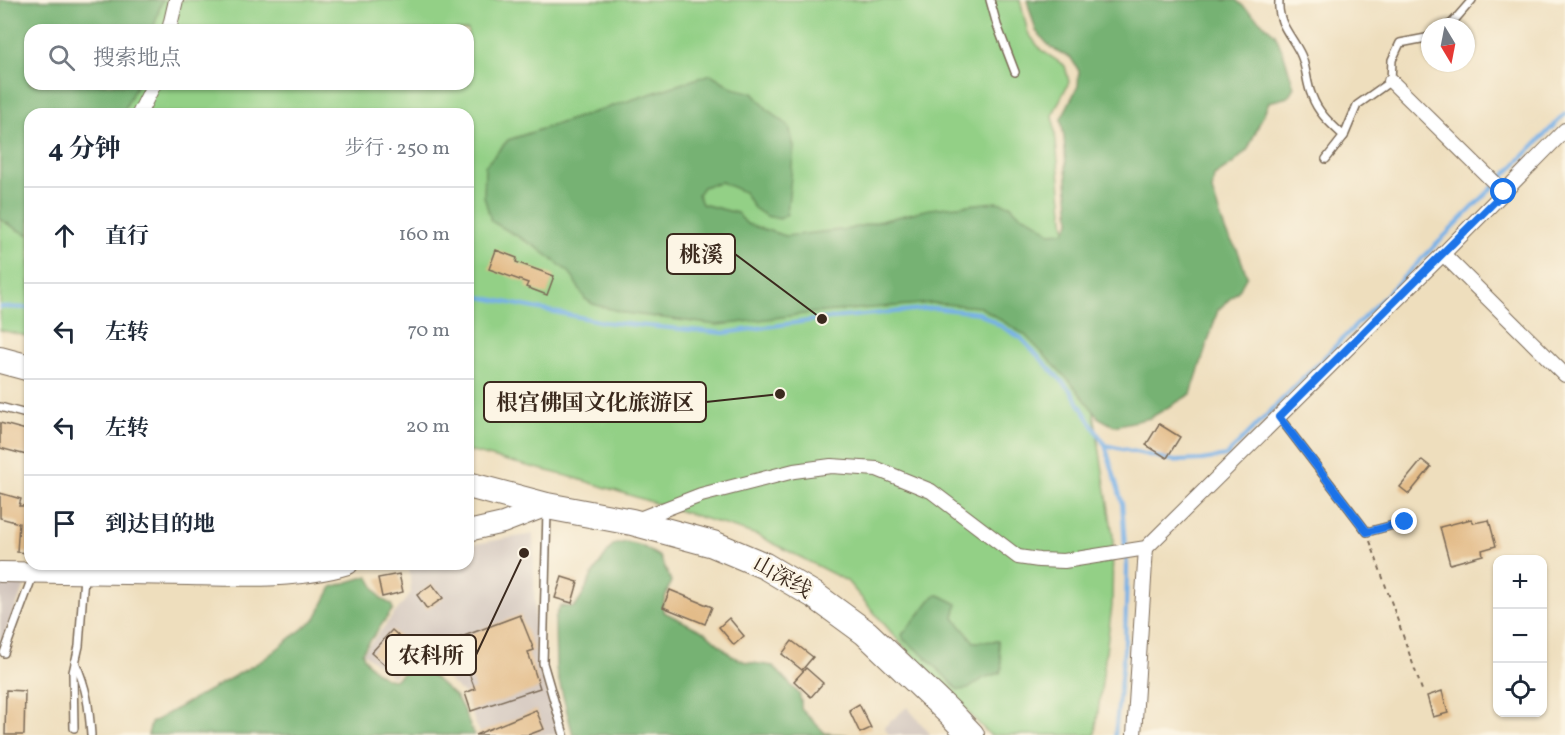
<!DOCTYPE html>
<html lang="zh">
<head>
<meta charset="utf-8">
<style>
	body { margin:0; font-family:Vollkorn,"Noto Serif SC",serif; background:#f2f2f3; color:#1f2937 }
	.controls { position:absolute; right:18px; bottom:18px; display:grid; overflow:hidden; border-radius:12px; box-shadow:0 2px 4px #0004 }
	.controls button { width:54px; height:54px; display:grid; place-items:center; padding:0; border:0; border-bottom:2px solid #e0e1e3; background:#fff; color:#1f2937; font:30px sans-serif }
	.compass { position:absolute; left:1421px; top:18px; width:54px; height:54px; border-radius:50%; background:#fff; box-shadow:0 2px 4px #0004; rotate:170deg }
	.stop { position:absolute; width:18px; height:18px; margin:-14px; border:4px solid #1a73e8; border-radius:50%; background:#fff }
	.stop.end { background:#1a73e8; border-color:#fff; box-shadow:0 2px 6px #0008 }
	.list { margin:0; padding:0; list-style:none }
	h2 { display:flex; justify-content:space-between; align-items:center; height:78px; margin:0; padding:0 24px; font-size:26px }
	h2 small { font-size:20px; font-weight:400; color:#747a83 }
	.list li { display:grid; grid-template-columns:39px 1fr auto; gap:18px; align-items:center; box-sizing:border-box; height:96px; padding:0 24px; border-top:2px solid #e0e1e3 }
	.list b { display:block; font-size:22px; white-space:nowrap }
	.list em { font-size:20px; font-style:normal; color:#747a83 }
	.icon { flex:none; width:33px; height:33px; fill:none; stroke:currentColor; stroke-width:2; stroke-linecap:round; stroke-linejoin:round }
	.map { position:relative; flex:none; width:1565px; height:735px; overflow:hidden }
	.search { position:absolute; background:#fff; box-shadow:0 2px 4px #0004; left:24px; top:24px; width:450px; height:66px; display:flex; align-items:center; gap:15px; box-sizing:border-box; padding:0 21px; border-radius:18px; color:#747a83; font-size:22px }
	.panel { position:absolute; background:#fff; box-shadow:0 2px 4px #0004; left:24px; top:108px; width:450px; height:462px; border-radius:18px }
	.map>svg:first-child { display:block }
	.industrial { fill:#cec1ba }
	.green { fill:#93d086; stroke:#677d52; stroke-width:1.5; fill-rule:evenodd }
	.forest { fill:#76b273; stroke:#586e48; stroke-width:1.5 }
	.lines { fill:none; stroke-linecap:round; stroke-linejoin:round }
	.stream { stroke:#76b0e7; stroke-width:4 }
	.building { fill:#e3bc89 }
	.lane-casing { stroke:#7a6956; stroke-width:10 }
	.street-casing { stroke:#7a6956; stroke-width:16 }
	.secondary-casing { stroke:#7a6956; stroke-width:22 }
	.highway-casing { stroke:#7a6956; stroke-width:28 }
	.path { stroke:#7a6956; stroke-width:2; stroke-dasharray:4.5 4.5; stroke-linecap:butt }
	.lane { stroke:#fff; stroke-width:7 }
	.street { stroke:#fff; stroke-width:14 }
	.secondary { stroke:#fff; stroke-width:20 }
	.highway { stroke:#fff; stroke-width:26 }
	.route { stroke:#1a73e8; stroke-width:8 }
	.labels { text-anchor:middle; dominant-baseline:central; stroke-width:5; stroke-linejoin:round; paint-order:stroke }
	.street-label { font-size:21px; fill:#3b2a1e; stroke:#fcf5e5 }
	.leader { fill:none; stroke:#3b2a1e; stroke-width:2 }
	.callout-dot { fill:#3b2a1e; stroke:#fcf5e5; stroke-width:2 }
	.callout { fill:#fcf5e5; stroke:#3b2a1e; stroke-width:2 }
	.callout-label { font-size:22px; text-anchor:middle; font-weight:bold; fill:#3b2a1e }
</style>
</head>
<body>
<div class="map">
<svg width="1565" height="735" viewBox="0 0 1565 735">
	<rect width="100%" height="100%" fill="#fcf5e5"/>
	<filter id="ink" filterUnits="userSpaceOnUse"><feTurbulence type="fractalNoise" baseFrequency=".0167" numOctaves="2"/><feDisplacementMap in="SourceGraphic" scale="12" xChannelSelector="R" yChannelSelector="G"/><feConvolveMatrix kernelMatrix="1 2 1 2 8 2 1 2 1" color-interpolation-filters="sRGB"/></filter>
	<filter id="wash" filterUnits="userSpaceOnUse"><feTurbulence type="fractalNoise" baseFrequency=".008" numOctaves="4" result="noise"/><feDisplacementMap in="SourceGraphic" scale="24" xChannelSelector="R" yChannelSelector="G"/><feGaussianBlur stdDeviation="1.35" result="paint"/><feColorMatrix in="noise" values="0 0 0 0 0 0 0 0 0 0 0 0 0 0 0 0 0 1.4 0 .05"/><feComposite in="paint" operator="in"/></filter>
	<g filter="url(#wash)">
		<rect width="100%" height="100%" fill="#eedebd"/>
		<g class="industrial">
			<polygon points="533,534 536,656 560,735 480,735 464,694 418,654 393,677 363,653 411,593 409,564 468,564 468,545"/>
			<polygon points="0,580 25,585 0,645"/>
			<polygon points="907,707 931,735 889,735 884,727"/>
		</g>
		<path class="green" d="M 0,0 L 1020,0 L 1028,33 L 1041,50 L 1065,66 L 1069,82 L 1053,114 L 1064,220 L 1113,536 L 1112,606 L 1095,735 L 990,735 L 897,639 L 847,581 L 757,535 L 575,478 L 468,451 L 468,114 L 30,114 L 30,337 L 0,330 ZM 30,30 L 468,30 L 468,84 L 30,84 Z"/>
		<g class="forest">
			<polygon points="0,0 162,0 153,30 30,30 30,84 137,84 122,114 30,114 30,235 18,230 0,219"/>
			<polygon points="1027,0 1236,0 1275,34 1284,55 1294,87 1288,97 1269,102 1248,149 1234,163 1214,176 1212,191 1226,233 1238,251 1247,276 1239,290 1218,310 1191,394 1150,418 1114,426 1099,418 1073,385 1025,335 980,307 932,303 811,313 737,323 717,325 625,313 593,304 585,299 570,273 536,247 491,221 484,196 485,166 508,140 711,74 733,88 753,93 768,110 789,126 794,147 787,214 780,219 766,216 754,208 744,192 721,182 703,187 698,194 702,204 737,213 747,224 786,236 849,229 929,209 996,202 1010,205 1019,214 1036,222 1050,233 1064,232 1070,222 1064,138 1061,119 1078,86 1079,71 1071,58 1051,48 1036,31"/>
			<polygon points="626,542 642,546 660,557 671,581 662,606 664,612 706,633 732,656 746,662 773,666 799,694 801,701 801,709 825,733 848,735 573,735 556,669 555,619 560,606 574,607 580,600 592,575 613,545"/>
			<path d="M 368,576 L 381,599 L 391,604 L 393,609 L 362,652 C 365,664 382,680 395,680 C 403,673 410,663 422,667 L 456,697 L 463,709 L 474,735 L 148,735 L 151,723 L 263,660 L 316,618 L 332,587 Z"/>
			<polygon points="939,595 957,604 954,618 974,642 998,641 1002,668 1000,673 984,678 968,689 958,690 924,655 904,640 902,635 934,596"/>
		</g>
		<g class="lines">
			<g class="stream">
				<polyline points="1499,181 1565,114"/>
				<polyline points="468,297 480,297 604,322 724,333 822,319 934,308 979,313 1021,338 1071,391 1105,445 1122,502 1125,547"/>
				<polyline points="0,307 30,308"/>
				<polyline points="1105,445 1175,461 1202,460 1226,456 1494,186"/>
				<polyline points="1115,735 1125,640 1127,568 1126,555"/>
			</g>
		</g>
		<g id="blocks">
			<g class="building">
				<polygon points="496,250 517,258 516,262 554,276 547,295 526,287 528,283 489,269"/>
				<polygon points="0,423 30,431 30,456 0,448"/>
				<polygon points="1159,424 1180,437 1167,458 1146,445"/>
				<polygon points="1422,460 1431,467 1409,494 1400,487"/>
				<polygon points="0,493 21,499 19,506 30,506 28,553 17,552 19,523 0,518"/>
				<polygon points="1471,519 1474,523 1489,520 1496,546 1482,550 1483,555 1450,564 1440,527"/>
				<polygon points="399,574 403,592 382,597 378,578"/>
				<polygon points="562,577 578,582 572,603 555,598"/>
				<polygon points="432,584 443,598 427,609 417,595"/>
				<polygon points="670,590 712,607 705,624 663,607"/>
				<polygon points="520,615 534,650 528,652 540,688 471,711 465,693 475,689 456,639"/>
				<polygon points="729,618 744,636 734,645 719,627"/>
				<polygon points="392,630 414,650 394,673 371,653"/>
				<polygon points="792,641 813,657 802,670 782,654"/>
				<polygon points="806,668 823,683 811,697 794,681"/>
				<polygon points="6,690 25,691 24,735 5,735"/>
				<polygon points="1442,691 1448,713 1433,717 1427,696"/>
				<polygon points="859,704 871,728 860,733 849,710"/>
				<polygon points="536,710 544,729 528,735 475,735"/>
			</g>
		</g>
	</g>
	<g filter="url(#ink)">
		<use href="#blocks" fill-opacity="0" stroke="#7a6956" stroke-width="1.5"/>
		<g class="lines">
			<defs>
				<g id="lane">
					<polyline points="990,0 997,25 1015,72"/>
					<path d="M 1279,0 C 1277,25 1292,35 1301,55 C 1307,68 1306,83 1312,96 C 1318,113 1331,124 1344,136"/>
					<polyline points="1445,27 1452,23 1472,0"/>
					<polyline points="1326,159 1344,136 1357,105 1391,81 1392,60 1400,43 1426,38 1430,36"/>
					<polyline points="0,407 30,415"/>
					<polyline points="1279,417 1367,532 1405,522"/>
					<polyline points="547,511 543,663 564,735"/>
					<polyline points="4,653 33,575"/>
					<path d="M 75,662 C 87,689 89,706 91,735"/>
					<polyline points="74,728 73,672 79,646 84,576"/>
				</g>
				<g id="street">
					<polyline points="169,30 176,0"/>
					<polyline points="1391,81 1504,192"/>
					<polyline points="139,114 154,84"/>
					<polyline points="1443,254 1565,375"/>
					<polyline points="634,521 701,495 794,471 831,466 877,469 931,491 1018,557 1039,560 1064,561 1146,548 1443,254 1565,130"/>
					<polyline points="1134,735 1146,548"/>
				</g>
				<g id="secondary">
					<polyline points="468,531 503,523 547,506"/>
					<path d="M 0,572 C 63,573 125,574 188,575 C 238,576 299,579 348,564"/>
				</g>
				<g id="highway">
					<polyline points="0,360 30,368"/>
					<polyline points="468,485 547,506 632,522 713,544 765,566 814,595 866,633 950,713 971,735"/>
				</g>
			</defs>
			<use href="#lane" class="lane-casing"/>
			<use href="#street" class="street-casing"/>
			<use href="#secondary" class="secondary-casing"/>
			<use href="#highway" class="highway-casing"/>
			<polyline class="path" points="1370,541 1422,690"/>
			<use href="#lane" class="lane"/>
			<use href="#street" class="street"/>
			<use href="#secondary" class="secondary"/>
			<use href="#highway" class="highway"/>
		</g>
	</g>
	<g class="lines" filter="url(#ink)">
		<polyline class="route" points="1405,522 1367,532 1279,417 1504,192"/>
	</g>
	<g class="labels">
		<g class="street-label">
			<text transform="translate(782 578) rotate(29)">山深线</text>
		</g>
	</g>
	<path class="leader" d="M822 319L735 254M780 394L706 402M524 553L476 655"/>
	<g class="callout-dot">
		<circle cx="822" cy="319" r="6"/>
		<circle cx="780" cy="394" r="6"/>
		<circle cx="524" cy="553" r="6"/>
	</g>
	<g class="callout">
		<rect x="667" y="234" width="68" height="40" rx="6"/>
		<rect x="484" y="382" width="222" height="40" rx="6"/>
		<rect x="386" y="635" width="90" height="40" rx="6"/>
	</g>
	<g class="callout-label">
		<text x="701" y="262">桃溪</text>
		<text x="595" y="410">根宫佛国文化旅游区</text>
		<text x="431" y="663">农科所</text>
	</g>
</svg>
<div class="controls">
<button>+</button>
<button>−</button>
<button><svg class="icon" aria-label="locate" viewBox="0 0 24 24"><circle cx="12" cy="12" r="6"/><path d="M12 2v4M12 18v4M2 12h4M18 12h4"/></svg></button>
</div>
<svg class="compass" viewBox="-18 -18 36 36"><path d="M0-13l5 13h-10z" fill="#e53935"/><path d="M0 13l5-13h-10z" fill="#747a83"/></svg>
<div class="stop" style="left:1504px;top:192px"></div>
<div class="stop end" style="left:1405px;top:522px"></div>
<div class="search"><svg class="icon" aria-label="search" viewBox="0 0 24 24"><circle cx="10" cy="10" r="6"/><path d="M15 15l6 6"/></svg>搜索地点</div>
<section class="panel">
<h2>4 分钟<small>步行 · 250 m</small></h2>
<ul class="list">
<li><svg class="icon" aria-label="ahead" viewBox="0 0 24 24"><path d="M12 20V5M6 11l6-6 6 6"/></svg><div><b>直行</b></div><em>160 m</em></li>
<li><svg class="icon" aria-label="left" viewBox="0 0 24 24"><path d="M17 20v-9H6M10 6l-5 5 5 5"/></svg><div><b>左转</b></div><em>70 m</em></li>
<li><svg class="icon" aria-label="left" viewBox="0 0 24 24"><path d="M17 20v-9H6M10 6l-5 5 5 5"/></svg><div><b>左转</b></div><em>20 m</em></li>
<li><svg class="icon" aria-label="arrive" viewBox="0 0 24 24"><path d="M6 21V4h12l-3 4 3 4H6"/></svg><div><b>到达目的地</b></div></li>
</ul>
</section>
</div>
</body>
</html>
